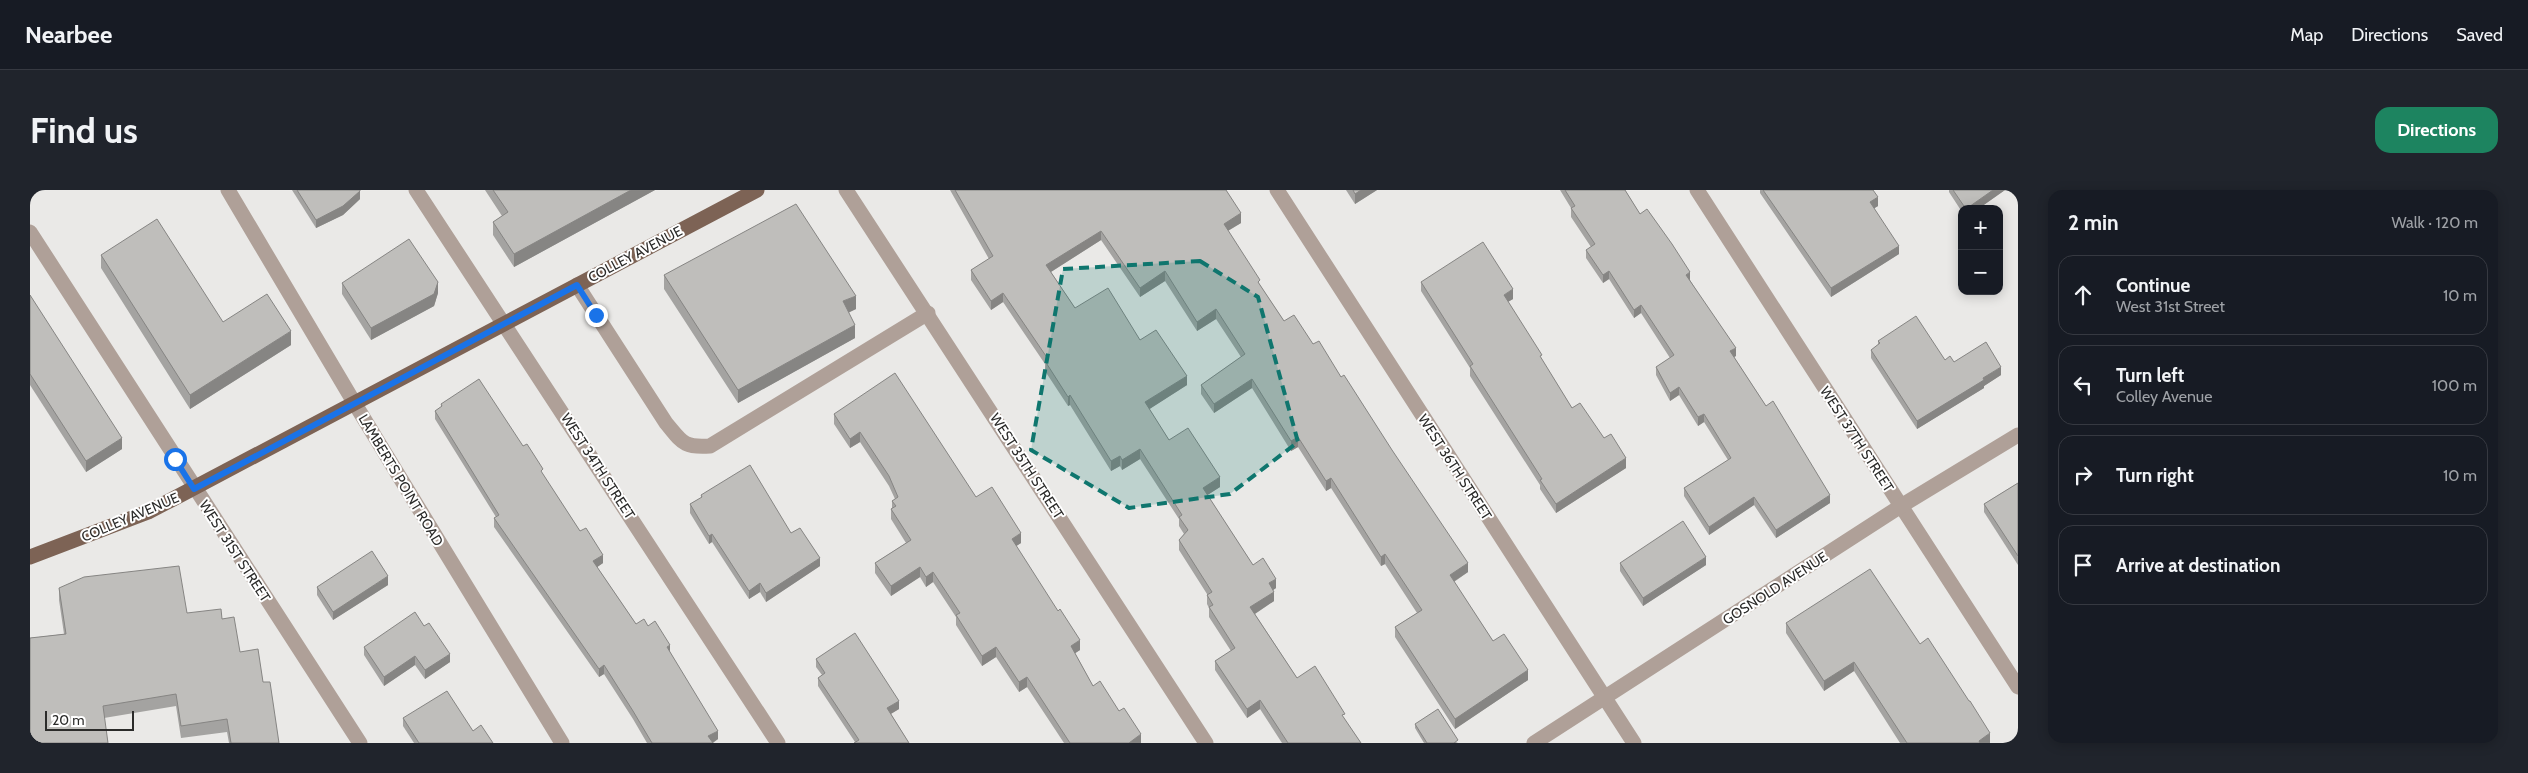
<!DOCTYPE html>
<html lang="en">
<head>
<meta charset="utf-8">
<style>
	body { margin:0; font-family:Cabin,sans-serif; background:#20242c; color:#f1f3f6 }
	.controls { position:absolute; right:15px; top:15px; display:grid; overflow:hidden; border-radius:10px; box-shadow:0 2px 12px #0003 }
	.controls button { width:45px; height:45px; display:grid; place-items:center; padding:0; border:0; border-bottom:1px solid #363941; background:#171b24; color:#f1f3f6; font:25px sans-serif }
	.scale { position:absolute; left:15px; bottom:12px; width:89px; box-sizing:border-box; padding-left:5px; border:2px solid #2b2b2a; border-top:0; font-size:14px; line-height:18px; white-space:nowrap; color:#2b2b2a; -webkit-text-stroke:4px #fff; paint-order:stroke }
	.stop { position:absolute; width:15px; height:15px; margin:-11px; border:4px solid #1a73e8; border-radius:50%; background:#fff }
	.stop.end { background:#1a73e8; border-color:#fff; box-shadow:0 1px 5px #0008 }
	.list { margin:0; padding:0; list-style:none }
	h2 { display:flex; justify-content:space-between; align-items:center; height:65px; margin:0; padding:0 20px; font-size:21px }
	h2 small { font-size:16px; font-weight:400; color:#9ea1a6 }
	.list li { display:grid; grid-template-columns:32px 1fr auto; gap:15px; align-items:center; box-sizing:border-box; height:80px; margin:0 10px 10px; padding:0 10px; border:1px solid #363941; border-radius:15px }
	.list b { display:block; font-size:19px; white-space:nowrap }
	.list p { margin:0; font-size:16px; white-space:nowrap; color:#9ea1a6 }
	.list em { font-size:16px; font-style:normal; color:#9ea1a6 }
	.icon { flex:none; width:28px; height:28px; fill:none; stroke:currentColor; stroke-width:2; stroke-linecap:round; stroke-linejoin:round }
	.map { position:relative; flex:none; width:1988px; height:553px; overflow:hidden; border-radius:15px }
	header { display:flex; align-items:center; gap:30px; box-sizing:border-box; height:70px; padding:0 25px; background:#171b24; border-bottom:1px solid #363941 }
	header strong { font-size:24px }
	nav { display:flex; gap:28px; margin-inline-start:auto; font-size:18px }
	.intro { display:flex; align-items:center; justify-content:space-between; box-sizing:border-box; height:120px; padding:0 30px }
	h1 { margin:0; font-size:35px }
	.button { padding:12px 22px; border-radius:15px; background:#1d8460; color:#fff; font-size:18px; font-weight:700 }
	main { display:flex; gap:30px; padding:0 30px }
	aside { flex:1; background:#171b24; border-radius:15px; box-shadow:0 2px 12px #0003 }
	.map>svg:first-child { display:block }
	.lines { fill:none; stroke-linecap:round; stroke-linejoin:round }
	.minor { stroke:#afa098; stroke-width:15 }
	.major { stroke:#7d6355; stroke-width:15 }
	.wall { fill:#a4a3a1 }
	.shaded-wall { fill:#868583 }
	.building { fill:#bfbebb; stroke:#868583 }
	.route { stroke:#1a73e8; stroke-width:6 }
	.marked { fill:#0f766e; fill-opacity:0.2; stroke:#0f766e; stroke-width:4; stroke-dasharray:10 6; stroke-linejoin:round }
	.labels { text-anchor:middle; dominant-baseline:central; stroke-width:4; stroke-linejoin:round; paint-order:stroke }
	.street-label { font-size:14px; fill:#2b2b2a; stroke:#fff }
</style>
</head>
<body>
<header>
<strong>Nearbee</strong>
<nav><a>Map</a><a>Directions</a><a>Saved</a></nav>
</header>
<div class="intro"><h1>Find us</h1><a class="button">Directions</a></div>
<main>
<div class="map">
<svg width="1988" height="553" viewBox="0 0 1988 553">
	<rect width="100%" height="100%" fill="#eae9e7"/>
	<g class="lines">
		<g class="minor">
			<polyline points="198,0 325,214 532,553"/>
			<polyline points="386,0 748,553"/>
			<polyline points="816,0 1176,553"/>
			<polyline points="1247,0 1604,553"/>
			<polyline points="1667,0 1988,497"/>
			<polyline points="0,42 330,553"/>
			<path d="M 547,95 L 636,233 C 652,252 653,258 680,256 L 898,123"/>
			<polyline points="1504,553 1871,316 1988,245"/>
		</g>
		<polyline class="major" points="0,367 118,322 143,309 727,0"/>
	</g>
	<g class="wall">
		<polygon points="262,0 330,0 330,9 313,25 286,38"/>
		<polygon points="455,0 625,0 484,77 463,45 463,32 472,26"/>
		<polygon points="920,0 1196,0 1211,33 1198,41 1230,95 1254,131 1283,154 1311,187 1438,382 1424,392 1463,451 1498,490 1425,539 1365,447 1365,437 1387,423 1355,374 1351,376 1301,298 1296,301 1268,257 1261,261 1222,198 1184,223 1171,204 1171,195 1211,167 1186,129 1167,141 1135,91 1110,107 1071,50 1021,82 1045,118 1110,150 1157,195 1119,219 1139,250 1190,297 1177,305 1223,375 1246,398 1243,400 1244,411 1225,424 1267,488 1315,530 1331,553 1252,553 1230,519 1217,528 1185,480 1185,471 1201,461 1179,427 1179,418 1177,414 1177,404 1149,360 1149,350 1154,344 1149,336 1149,329 1110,269 1092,280 1090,276 1081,281 1040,215 1038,216 1015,181 1015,174 973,112 961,120 941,90 941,80 959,69"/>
		<polygon points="1316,0 1347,0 1325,14"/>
		<polygon points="1530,0 1595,0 1610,24 1660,90 1706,166 1704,167 1736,216 1800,313 1746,348 1724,315 1679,345 1654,306 1654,298 1698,270 1674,232 1668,236 1649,205 1640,211 1626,185 1626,177 1640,168 1611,123 1604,128 1579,89 1573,93 1556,68 1556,60 1561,57 1541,27 1541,18"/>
		<polygon points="1730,0 1843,0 1848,16 1844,18 1869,64 1801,107 1730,3"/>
		<polygon points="1919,0 1975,0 1948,19 1932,19 1932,22 1919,2"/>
		<polygon points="71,65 193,132 261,155 160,219 71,78"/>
		<polygon points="634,85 826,119 818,123 825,148 708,213 634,99"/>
		<polygon points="1391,92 1483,109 1478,112 1512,171 1542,218 1574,248 1596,278 1526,323 1510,299 1510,295 1440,186 1440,178 1391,101"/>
		<polygon points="312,93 408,103 404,116 341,150 312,104"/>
		<polygon points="0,105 92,259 56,282 0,195"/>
		<polygon points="1848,151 1915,170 1971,185 1954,196 1954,198 1887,239 1841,168 1841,160 1848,155"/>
		<polygon points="411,214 493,256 513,285 550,341 573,373 567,377 606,434 618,436 640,462 688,549 683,553 617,553 603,529 574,484 569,487 464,337 464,328 466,327 405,229 405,221 411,217"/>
		<polygon points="804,224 946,307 991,353 986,356 1050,460 1045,463 1063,496 1089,521 1111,553 1034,553 997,497 989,502 966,467 952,476 926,435 926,427 903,392 896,397 890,387 861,406 845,383 845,373 876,353 861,329 861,319 862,318 862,311 865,309 859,296 830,252 820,258 804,234"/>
		<polygon points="1988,293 1988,375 1954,322 1954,314"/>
		<polygon points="671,305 761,343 790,376 736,412 730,402 719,409 682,352 679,354 660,323 660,314 671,308"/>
		<polygon points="1590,373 1676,375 1613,416 1590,381"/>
		<polygon points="358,395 303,430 287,405 287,397"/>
		<polygon points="29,398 157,423 192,429 210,462 233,492 249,553 199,553 197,542 151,548 146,516 74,528 78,553 0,553 0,448 34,444 29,410"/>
		<polygon points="1756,433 1890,454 1960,553 1870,553 1824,481 1794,501 1756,443"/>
		<polygon points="334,457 420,472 395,489 385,475 354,496 334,465"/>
		<polygon points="786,469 869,519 861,524 879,553 825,552 788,496 788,488 792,485 786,477"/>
		<polygon points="373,528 443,541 463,553 384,553 373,536"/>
		<polygon points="1385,534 1428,553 1394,553 1385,538"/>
	</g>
	<g class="shaded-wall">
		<polygon points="601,0 625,0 484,77 484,64"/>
		<polygon points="1331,0 1347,0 1325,14 1325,4"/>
		<polygon points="1963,0 1975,0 1948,19 1936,19"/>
		<polygon points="330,1 330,9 313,25 286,38 286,30"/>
		<polygon points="1848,7 1848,16 1840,21 1840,12"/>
		<polygon points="1211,23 1211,33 1194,43 1194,34"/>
		<polygon points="1071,41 1071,50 1016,85 1016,75"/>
		<polygon points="1869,56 1869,64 1801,107 1801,98"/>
		<polygon points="1135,81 1135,91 1110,107 1110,98"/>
		<polygon points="1579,81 1579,89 1573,93 1573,85"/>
		<polygon points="1660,82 1660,90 1656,93 1656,85"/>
		<polygon points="408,92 408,103 404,116 341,150 341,138"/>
		<polygon points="1483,99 1483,109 1474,114 1474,105"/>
		<polygon points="973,103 973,112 961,120 961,111"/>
		<polygon points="826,106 826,119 813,125 813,111"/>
		<polygon points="1611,115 1611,123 1604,128 1604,120"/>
		<polygon points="1186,119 1186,129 1167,141 1167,132"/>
		<polygon points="825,135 825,148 708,213 708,200"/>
		<polygon points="261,141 261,155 160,219 160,205"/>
		<polygon points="1706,158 1706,166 1700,169 1700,161"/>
		<polygon points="1971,177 1971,185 1954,196 1954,198 1887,239 1887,231 1953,188"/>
		<polygon points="1157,186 1157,195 1115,222 1115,212"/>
		<polygon points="1222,189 1222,198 1184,223 1184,214"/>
		<polygon points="1649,197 1649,205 1640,211 1640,203"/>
		<polygon points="1040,205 1040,215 1038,216 1038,207"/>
		<polygon points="1674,224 1674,232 1668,236 1668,227"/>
		<polygon points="830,242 830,252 820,258 820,249"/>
		<polygon points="1268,247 1268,257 1261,261 1261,251"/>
		<polygon points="92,248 92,259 56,282 56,271"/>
		<polygon points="1110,259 1110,269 1092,280 1092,270"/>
		<polygon points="1090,266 1090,276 1081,281 1081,271"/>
		<polygon points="1596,268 1596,278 1526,323 1526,314"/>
		<polygon points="1190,287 1190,297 1173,308 1173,298"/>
		<polygon points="1301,288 1301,298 1296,301 1296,291"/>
		<polygon points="1800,305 1800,313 1746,348 1746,340"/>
		<polygon points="1724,307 1724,315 1679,345 1679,337"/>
		<polygon points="991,343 991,353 982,359 982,349"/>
		<polygon points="682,344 682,352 679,354 679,346"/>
		<polygon points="1355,364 1355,374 1351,376 1351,367"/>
		<polygon points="573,365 573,373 563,380 563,371"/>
		<polygon points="1676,367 1676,375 1613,416 1613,408"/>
		<polygon points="790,368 790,376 736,412 736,403"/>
		<polygon points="1438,373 1438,382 1420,394 1420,385"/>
		<polygon points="890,377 890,387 861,406 861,396"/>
		<polygon points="903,382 903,392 896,397 896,387"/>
		<polygon points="358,386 358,395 303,430 303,422"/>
		<polygon points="1246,389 1246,398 1239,403 1239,393"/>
		<polygon points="730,393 730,402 719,409 719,401"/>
		<polygon points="1244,402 1244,411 1220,427 1220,417"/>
		<polygon points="1050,450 1050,460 1041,466 1041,456"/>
		<polygon points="640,455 640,463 637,457"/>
		<polygon points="966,457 966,467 952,476 952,466"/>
		<polygon points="420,464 420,472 395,489 395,480"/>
		<polygon points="385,466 385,475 354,496 354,487"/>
		<polygon points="1824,472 1824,481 1794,501 1794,491"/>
		<polygon points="574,475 574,484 569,487 569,479"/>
		<polygon points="1498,480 1498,490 1425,539 1425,529"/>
		<polygon points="997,487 997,497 989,502 989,492"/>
		<polygon points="1230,510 1230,519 1217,528 1217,519"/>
		<polygon points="869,511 869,519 857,526 857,518"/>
		<polygon points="688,541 688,549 682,553 678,546"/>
		<polygon points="1960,543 1960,553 1949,553 1949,551"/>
		<polygon points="1111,544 1111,553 1099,553"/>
	</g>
	<g class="building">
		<polygon points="267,0 330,0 330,1 313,16 286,30"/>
		<polygon points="463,0 601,0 484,64 463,32 478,22"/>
		<polygon points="925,0 1196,0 1211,23 1194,34 1230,90 1228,92 1254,131 1264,125 1283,154 1289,151 1311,187 1314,185 1362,260 1438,373 1420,385 1463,451 1474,444 1498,480 1425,529 1365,437 1392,420 1355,364 1351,367 1301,288 1296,291 1268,247 1261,251 1222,189 1184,214 1171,195 1215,164 1186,119 1167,132 1135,81 1110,98 1071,41 1016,75 1045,118 1078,98 1110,150 1126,140 1157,186 1115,212 1139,250 1158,238 1190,287 1173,298 1223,375 1233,368 1246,389 1239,393 1244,402 1220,417 1267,488 1285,476 1315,524 1312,525 1331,553 1258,553 1230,510 1217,519 1185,471 1205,458 1179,417 1183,415 1177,405 1182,402 1149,350 1158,340 1149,327 1152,325 1110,259 1092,270 1090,266 1081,271 1040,205 1038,207 1015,171 1018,169 973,103 961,111 941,80 963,66"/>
		<polygon points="1323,0 1331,0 1325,4"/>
		<polygon points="1535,0 1595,0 1610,24 1617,19 1642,54 1660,82 1656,85 1706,158 1700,161 1736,216 1743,211 1800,305 1746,340 1724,307 1679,337 1654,298 1701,268 1674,224 1668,227 1649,197 1640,203 1626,177 1644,165 1611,115 1604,120 1579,81 1573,85 1556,60 1565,54 1541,18 1545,16"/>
		<polygon points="1733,0 1843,0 1848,7 1840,12 1869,56 1801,98"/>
		<polygon points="1923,0 1963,0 1936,19"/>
		<polygon points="766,14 826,106 813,111 825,135 708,200 634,85"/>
		<polygon points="127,29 193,132 237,104 261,141 160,205 71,65"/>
		<polygon points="379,49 408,92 404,104 341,138 312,93"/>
		<polygon points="1453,52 1483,99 1474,105 1512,165 1510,166 1542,218 1550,213 1574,248 1581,244 1596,268 1526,314 1510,290 1512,289 1440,176 1443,174 1391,92"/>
		<polygon points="0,105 92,248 56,271 0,184"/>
		<polygon points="1886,126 1915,170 1920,166 1924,172 1956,152 1971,177 1953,188 1954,190 1887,231 1841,160 1850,153 1848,151"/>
		<polygon points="865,183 946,307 962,297 991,343 982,349 1028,421 1030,419 1050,450 1041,456 1063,496 1070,491 1089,521 1094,518 1111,544 1099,553 1040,553 997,487 989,492 966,457 952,466 926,425 930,423 903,382 896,387 890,377 861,396 845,373 881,350 861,319 866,316 862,311 868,307 859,286 830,242 820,249 804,224"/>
		<polygon points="449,189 493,256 497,254 513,279 511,281 550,341 556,338 573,365 563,371 606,434 614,429 618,436 625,431 640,455 637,457 688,541 678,546 683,553 622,553 603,521 574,475 569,479 464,328 469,325 405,221 412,216 411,214"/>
		<polygon points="720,275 761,343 770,338 790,368 736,403 730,393 719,401 682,344 679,346 660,314 672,307 671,305"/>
		<polygon points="1988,293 1988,366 1954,314"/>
		<polygon points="1653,331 1676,367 1613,408 1590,373"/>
		<polygon points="342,361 358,386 303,422 287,397"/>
		<polygon points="149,376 157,423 191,419 192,429 204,427 210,462 228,459 233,492 240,492 249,553 201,553 197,529 151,536 146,504 73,516 78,553 2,553 0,540 0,448 36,444 29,398 54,387"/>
		<polygon points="1840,379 1890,454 1898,448 1939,511 1940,511 1960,543 1949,551 1950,553 1877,553 1824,472 1794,491 1756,433"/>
		<polygon points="385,422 394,436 399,433 420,464 395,480 385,466 354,487 334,457"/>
		<polygon points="825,443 869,511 857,518 879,553 824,553 829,550 788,488 795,483 786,469"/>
		<polygon points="417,501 443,541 451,535 463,553 389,553 373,528"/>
		<polygon points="1408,519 1428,550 1424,553 1397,553 1385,534"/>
	</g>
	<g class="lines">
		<polyline class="route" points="145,269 164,299 547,95 566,125"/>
	</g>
	<path class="marked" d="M 1170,71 L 1228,107 L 1268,252 L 1200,304 L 1099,318 L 1001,260 L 1033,79 Z"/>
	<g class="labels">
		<g class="street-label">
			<text transform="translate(605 64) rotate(-28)">COLLEY AVENUE</text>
			<text transform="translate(1827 249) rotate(57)">WEST 37TH STREET</text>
			<text transform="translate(568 276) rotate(57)">WEST 34TH STREET</text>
			<text transform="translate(997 276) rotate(57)">WEST 35TH STREET</text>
			<text transform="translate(1425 277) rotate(57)">WEST 36TH STREET</text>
			<text transform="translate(371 290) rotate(59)">LAMBERTS POINT ROAD</text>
			<text transform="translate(100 327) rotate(-23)">COLLEY AVENUE</text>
			<text transform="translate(205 361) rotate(57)">WEST 31ST STREET</text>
			<text transform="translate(1745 398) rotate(-33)">GOSNOLD AVENUE</text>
		</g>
	</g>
</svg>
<div class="controls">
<button>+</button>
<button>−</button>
</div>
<div class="scale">20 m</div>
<div class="stop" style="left:145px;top:269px"></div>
<div class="stop end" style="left:566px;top:125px"></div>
</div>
<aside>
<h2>2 min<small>Walk · 120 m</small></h2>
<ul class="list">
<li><svg class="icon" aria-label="ahead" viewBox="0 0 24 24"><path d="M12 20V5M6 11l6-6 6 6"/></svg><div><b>Continue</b><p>West 31st Street</p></div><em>10 m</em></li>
<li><svg class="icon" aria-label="left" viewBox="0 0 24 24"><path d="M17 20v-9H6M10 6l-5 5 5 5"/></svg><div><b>Turn left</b><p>Colley Avenue</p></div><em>100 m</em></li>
<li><svg class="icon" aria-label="right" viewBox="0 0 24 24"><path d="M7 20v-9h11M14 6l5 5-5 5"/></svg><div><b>Turn right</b></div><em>10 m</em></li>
<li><svg class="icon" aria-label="arrive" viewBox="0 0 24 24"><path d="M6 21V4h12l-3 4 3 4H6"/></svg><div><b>Arrive at destination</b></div></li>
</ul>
</aside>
</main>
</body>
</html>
